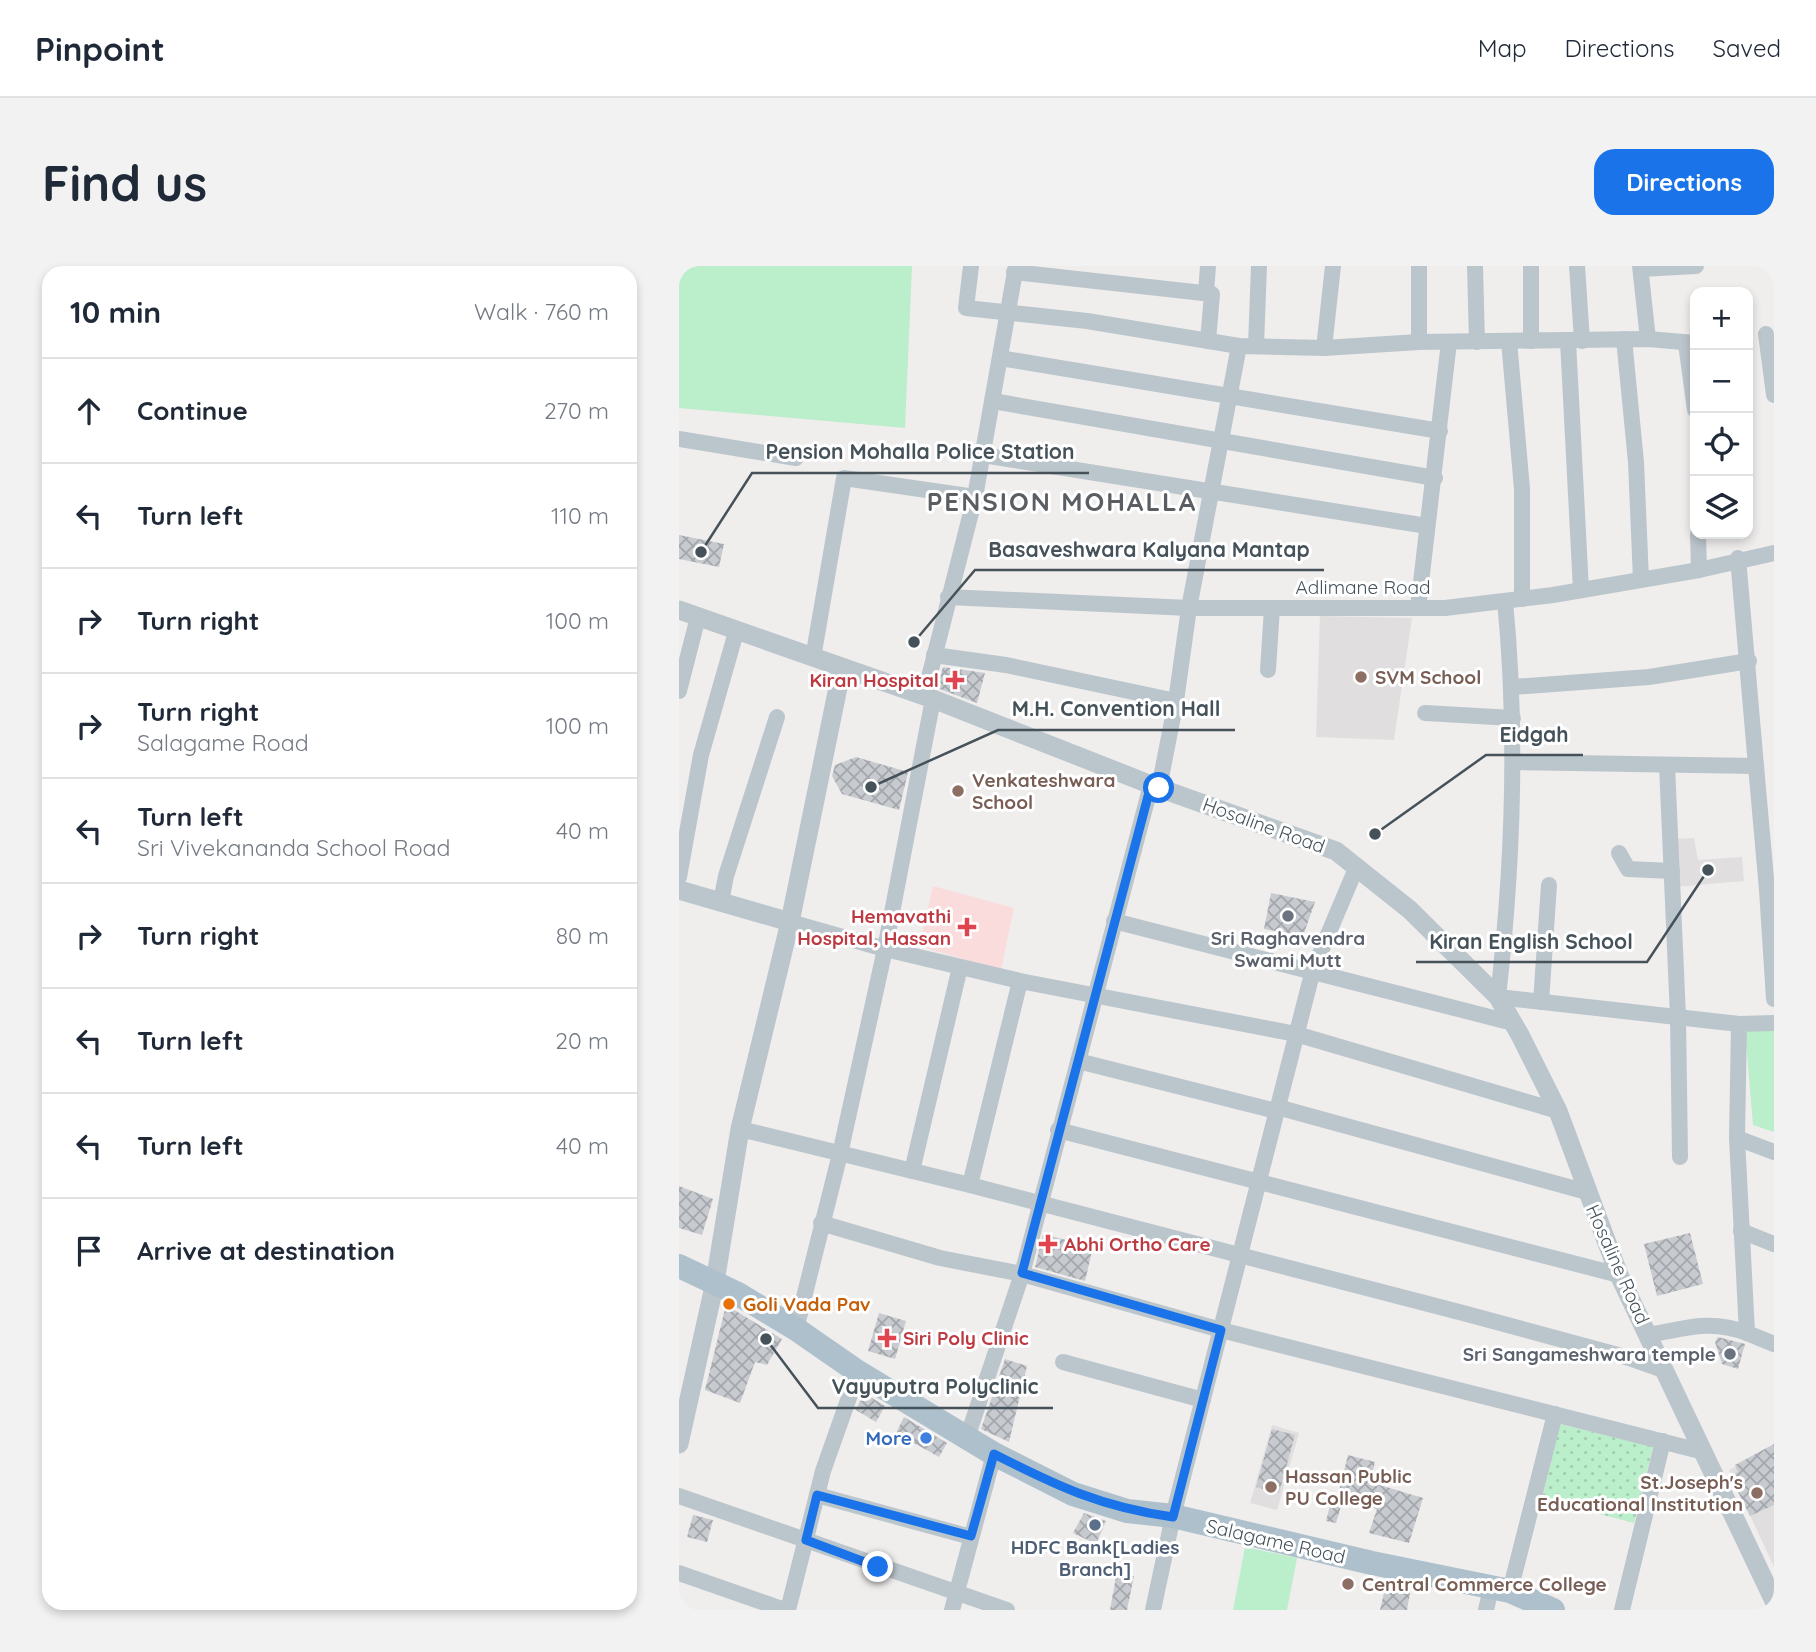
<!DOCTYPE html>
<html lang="en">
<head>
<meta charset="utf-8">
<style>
	body { margin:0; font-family:Quicksand,sans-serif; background:#f2f2f3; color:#1f2937 }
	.controls { position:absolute; right:21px; top:21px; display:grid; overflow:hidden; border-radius:14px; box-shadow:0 4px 10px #0003 }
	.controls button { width:63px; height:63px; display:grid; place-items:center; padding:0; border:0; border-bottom:2px solid #e0e1e3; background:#fff; color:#1f2937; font:35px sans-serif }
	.stop { position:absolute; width:21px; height:21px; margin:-16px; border:5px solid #1a73e8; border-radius:50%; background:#fff }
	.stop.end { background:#1a73e8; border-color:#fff; box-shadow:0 2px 7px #0008 }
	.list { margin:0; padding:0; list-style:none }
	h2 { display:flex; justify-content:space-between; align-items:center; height:91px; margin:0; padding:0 28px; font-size:30px }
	h2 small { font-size:23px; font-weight:400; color:#747a83 }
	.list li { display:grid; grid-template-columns:46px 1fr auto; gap:21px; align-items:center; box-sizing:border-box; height:105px; padding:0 28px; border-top:2px solid #e0e1e3 }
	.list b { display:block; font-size:26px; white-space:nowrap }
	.list p { margin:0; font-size:23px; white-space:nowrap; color:#747a83 }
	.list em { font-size:23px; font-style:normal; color:#747a83 }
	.icon { flex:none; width:38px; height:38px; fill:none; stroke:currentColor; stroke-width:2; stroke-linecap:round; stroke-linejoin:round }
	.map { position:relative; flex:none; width:1095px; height:1344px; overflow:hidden; border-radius:21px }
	header { display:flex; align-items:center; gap:42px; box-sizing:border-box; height:98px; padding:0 35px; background:#fff; border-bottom:2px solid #e0e1e3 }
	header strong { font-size:33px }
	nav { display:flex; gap:38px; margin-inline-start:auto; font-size:24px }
	.intro { display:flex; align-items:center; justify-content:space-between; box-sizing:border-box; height:168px; padding:0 42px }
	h1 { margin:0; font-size:49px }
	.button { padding:18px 32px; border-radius:21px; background:#1a73e8; color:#fff; font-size:24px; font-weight:700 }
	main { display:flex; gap:42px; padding:0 42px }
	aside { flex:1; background:#fff; border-radius:21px; box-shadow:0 4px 10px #0003 }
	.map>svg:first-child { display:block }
	.education { fill:#e1dedf }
	.medical { fill:#fadcdd }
	.green { fill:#bbeeca }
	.park { fill:url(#park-dots) }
	.building { fill:url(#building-cross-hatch) }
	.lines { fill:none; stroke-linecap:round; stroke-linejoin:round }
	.minor { stroke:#bbc6cc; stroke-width:16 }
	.tertiary { stroke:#bbc6cc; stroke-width:19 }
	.primary { stroke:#adc0cc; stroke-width:24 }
	.route { stroke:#1a73e8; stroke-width:9 }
	.education-dot { fill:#8d6e63; stroke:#fff; stroke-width:2.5 }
	.health-dot { fill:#e0444e; stroke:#fff; stroke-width:2.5 }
	.worship-dot { fill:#6b7280; stroke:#fff; stroke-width:2.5 }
	.food-dot { fill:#e8710a; stroke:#fff; stroke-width:2.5 }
	.shop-dot { fill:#3f7fe0; stroke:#fff; stroke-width:2.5 }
	.service-dot { fill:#5c6f8a; stroke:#fff; stroke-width:2.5 }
	.labels { text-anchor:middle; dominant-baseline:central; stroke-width:6; stroke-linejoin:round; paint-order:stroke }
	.street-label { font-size:19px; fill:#45525a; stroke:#fff }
	.education-label { font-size:19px; font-weight:bold; fill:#785e54; stroke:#fff; text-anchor:start }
	.health-label { font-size:19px; font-weight:bold; fill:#be3a42; stroke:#fff; text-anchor:end }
	.worship-label { font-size:19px; font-weight:bold; fill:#5b616d; stroke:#fff }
	.food-label { font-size:19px; font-weight:bold; fill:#c56008; stroke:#fff; text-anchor:start }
	.shop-label { font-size:19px; font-weight:bold; fill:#366cbe; stroke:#fff; text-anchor:end }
	.service-label { font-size:19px; font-weight:bold; fill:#4e5e75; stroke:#fff }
	.district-label { font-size:26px; font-weight:bold; letter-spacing:2px; fill:#5a5e62; stroke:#fff }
	.leader { fill:none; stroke:#45525a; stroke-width:2.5 }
	.callout-dot { fill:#45525a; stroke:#fff; stroke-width:2.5 }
	.callout-label { font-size:21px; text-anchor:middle; font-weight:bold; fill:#45525a; stroke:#fff; stroke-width:6; stroke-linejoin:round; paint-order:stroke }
</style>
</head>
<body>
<header>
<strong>Pinpoint</strong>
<nav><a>Map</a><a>Directions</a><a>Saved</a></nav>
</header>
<div class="intro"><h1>Find us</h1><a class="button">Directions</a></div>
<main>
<aside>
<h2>10 min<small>Walk · 760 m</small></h2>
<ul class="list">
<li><svg class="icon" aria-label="ahead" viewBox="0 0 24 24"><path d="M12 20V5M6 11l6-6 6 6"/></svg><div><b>Continue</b></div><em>270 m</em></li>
<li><svg class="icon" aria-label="left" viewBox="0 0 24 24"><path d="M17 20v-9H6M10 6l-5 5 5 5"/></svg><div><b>Turn left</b></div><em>110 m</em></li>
<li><svg class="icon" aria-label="right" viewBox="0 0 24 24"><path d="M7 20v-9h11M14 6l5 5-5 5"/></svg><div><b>Turn right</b></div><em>100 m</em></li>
<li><svg class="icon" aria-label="right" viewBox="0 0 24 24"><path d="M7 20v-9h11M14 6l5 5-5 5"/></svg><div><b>Turn right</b><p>Salagame Road</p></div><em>100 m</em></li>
<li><svg class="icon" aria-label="left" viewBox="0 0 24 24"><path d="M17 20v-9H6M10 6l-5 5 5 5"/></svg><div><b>Turn left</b><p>Sri Vivekananda School Road</p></div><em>40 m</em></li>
<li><svg class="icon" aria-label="right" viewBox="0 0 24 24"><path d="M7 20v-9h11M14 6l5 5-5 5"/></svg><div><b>Turn right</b></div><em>80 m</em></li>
<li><svg class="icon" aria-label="left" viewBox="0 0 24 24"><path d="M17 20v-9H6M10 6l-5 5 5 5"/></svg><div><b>Turn left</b></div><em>20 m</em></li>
<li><svg class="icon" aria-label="left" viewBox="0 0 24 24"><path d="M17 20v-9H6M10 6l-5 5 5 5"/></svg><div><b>Turn left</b></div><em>40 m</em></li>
<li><svg class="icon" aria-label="arrive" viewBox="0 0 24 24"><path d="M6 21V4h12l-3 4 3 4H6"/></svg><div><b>Arrive at destination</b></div></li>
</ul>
</aside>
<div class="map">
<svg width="1095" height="1344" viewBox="0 0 1095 1344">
	<defs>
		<pattern id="park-dots" width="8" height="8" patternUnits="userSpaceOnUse" patternTransform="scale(1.75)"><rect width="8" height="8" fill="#bbeeca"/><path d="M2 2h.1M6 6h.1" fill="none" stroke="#a2ceb0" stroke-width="1.8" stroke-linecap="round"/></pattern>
		<pattern id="building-cross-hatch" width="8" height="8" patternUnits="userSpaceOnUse" patternTransform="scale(1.75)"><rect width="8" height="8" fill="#c7cbd0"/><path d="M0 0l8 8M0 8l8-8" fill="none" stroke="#a3a7ac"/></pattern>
	</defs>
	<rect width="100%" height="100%" fill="#f0eded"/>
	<g class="education">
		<polygon points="641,350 733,352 715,474 637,471"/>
		<polygon points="1015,572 1019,594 1063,591 1065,615 996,621 992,573"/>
		<polygon points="593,1159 620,1167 598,1244 571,1237"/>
		<polygon points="1095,1181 1095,1301 1050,1204"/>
	</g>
	<polygon class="medical" points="254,620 335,642 322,704 240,680"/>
	<g class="green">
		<polygon points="0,0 233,0 226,162 0,142"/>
		<polygon points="1095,753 1095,866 1074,859 1066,764"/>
		<polygon points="566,1281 618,1292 608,1344 554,1344"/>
	</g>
	<polygon class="park" points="881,1158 974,1181 955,1257 863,1233"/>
	<g class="building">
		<polygon points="0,269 45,278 40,301 0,293"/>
		<polygon points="264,401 306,407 298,437 258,422"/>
		<polygon points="177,491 229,506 220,544 163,528 153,510 156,499"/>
		<polygon points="592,627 636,636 624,670 585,663"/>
		<polygon points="0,920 34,933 23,969 0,962"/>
		<polygon points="1011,967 1024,1018 978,1030 965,978"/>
		<polygon points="364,968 414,981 406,1015 356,1001"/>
		<polygon points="47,1039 103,1073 88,1099 76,1096 61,1137 26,1124"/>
		<polygon points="200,1047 227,1055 216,1093 189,1085"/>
		<polygon points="1039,1071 1066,1078 1059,1103 1043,1098 1036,1076"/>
		<polygon points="326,1093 348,1100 330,1176 302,1163"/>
		<polygon points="185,1127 206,1140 197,1156 177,1144"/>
		<polygon points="225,1151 268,1177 260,1191 217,1167"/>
		<polygon points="593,1163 616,1169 600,1227 577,1221"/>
		<polygon points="1095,1178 1095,1239 1071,1250 1051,1210 1059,1206 1056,1199"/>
		<polygon points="669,1189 696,1196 691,1216 744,1232 730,1277 690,1267 698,1243 678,1237 677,1241 663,1237 657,1257 647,1255 653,1232 658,1233"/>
		<polygon points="405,1247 427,1255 417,1278 394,1267"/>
		<polygon points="14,1249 34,1254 28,1276 8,1271"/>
		<polygon points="438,1305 455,1310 448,1344 431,1344"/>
		<polygon points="707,1318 732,1321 728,1344 701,1344"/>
	</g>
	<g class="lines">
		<g class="minor">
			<polyline points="292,0 287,42 408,55 560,80 645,82 740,76 969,73 1016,77"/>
			<polyline points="796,0 798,76"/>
			<polyline points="898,0 903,75"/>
			<polyline points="961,0 969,73"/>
			<polyline points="962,3 1017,0"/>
			<polyline points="335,6 533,28 529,75"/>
			<polyline points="527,27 529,0"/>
			<polyline points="1087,68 1095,129"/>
			<polyline points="945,73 957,196 962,314"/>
			<polyline points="830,75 843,223 843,333"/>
			<polyline points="852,75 852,0"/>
			<polyline points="889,75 902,324"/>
			<polyline points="740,76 740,0"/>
			<polyline points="1007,78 1016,144"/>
			<polyline points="577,80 580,0"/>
			<polyline points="645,82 654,0"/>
			<polyline points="321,92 761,165"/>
			<polyline points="314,135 756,212"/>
			<polyline points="0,173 117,192"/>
			<polyline points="304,189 748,260"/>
			<polyline points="1019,268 1020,304"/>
			<polyline points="269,331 510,342 766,342 874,329 1020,304 1095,287"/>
			<path d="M 826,335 C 839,468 834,599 819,731 L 1060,758"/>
			<polyline points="739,342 770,76"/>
			<polyline points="255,389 327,399 497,435 510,342 560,80"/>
			<polyline points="134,392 165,212 296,231"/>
			<polyline points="589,404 593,342"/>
			<polyline points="834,421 970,411 1070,395"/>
			<polyline points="0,425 19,351"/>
			<polyline points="245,431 296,231 337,0"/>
			<polyline points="746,447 834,452"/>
			<polyline points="834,496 1077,500 1059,292"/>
			<polyline points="988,499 999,751 1001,891"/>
			<polyline points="1077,500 1088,624"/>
			<polyline points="480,522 497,435"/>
			<polyline points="940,587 949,603 993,605"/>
			<polyline points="0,611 22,489 57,366"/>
			<polyline points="1095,623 1088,624 1095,733"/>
			<polyline points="42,636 47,610 98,451"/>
			<polyline points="435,655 834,757"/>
			<polyline points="111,656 206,683 341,715 617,768 879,845"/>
			<polyline points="862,736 870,619"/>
			<polyline points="399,795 597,845"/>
			<polyline points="598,841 908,926"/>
			<polyline points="61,863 291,919 341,715"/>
			<polyline points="379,864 940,1009"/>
			<polyline points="1058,872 1095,886"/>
			<polyline points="233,905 281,701"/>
			<polyline points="291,919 784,1047 950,1092 984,1104"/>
			<polyline points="142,957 261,992 343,1008 542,1064 1025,1186"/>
			<polyline points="1062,965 1095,978"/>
			<polyline points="117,1063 161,888 206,683 254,433"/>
			<polyline points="1068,1067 1095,1078"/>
			<path d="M 970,1069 C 1007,1062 1032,1053 1068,1067 L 1058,872 L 1060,758 L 1095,757"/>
			<polyline points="384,1096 524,1134"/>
			<polyline points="288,1172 343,1008 472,519"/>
			<polyline points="138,1229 292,1271"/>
			<polyline points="0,1230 328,1344"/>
			<polyline points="0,1307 106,1344"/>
			<polyline points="831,1325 876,1148"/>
			<polyline points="109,1344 144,1205 179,1106"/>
			<polyline points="273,1344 315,1188"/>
			<polyline points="474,1344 494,1250 634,704 678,600"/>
			<polyline points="807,1344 812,1322"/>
			<polyline points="943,1344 984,1175"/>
		</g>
		<g class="tertiary">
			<polyline points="0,344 254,433 480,522 657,585 731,644 819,731 841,769 879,845 940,1009 1095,1335"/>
			<polyline points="0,624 111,656"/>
			<polyline points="0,1178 36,1016 61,863 111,656 163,402"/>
		</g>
		<polyline class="primary" points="0,1000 59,1028 117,1063 179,1106 315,1188 394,1228 448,1245 494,1250 693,1297 831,1325 874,1344"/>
	</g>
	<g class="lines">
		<path class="route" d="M 199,1301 L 127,1274 L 138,1229 L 292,1270 L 315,1188 C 378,1220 422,1241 494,1251 L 542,1064 L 343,1007 L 472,519 L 480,522"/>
	</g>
	<g class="education-dot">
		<circle cx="682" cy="411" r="7"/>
		<circle cx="279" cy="525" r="7"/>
		<circle cx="592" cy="1221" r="7"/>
		<circle cx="1078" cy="1227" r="7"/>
		<circle cx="669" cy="1318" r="7"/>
	</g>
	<g class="health-dot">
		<path d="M272.5 403.5h7v7h7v7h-7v7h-7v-7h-7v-7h7z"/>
		<path d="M284.5 650.5h7v7h7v7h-7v7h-7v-7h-7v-7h7z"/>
		<path d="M365.5 967.5h7v7h7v7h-7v7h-7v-7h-7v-7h7z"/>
		<path d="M204.5 1061.5h7v7h7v7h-7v7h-7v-7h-7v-7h7z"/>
	</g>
	<g class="worship-dot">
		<circle cx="609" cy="650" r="7"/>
		<circle cx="1051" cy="1088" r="7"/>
	</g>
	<circle class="food-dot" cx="50" cy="1038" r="7"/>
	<circle class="shop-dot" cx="247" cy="1172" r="7"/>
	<circle class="service-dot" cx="416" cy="1259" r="7"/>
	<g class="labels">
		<g class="street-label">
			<text x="684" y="321">Adlimane Road</text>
			<text transform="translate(585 559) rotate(20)">Hosaline Road</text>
			<text transform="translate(939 998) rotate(66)">Hosaline Road</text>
			<text transform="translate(597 1275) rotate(13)">Salagame Road</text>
		</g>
		<g class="education-label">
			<text x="696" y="411">SVM School</text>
			<text x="293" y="514">Venkateshwara<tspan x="293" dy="22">School</tspan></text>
			<text x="606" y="1210">Hassan Public<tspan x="606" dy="22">PU College</tspan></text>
			<text x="1064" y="1216" text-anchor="end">St.Joseph's<tspan x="1064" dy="22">Educational Institution</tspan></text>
			<text x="683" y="1318">Central Commerce College</text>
		</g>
		<g class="health-label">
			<text x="260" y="414">Kiran Hospital</text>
			<text x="272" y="650">Hemavathi<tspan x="272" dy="22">Hospital, Hassan</tspan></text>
			<text x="385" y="978" text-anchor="start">Abhi Ortho Care</text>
			<text x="224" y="1072" text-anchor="start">Siri Poly Clinic</text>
		</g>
		<g class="worship-label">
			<text x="609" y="672">Sri Raghavendra<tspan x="609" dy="22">Swami Mutt</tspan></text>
			<text x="1037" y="1088" text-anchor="end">Sri Sangameshwara temple</text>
		</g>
		<g class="food-label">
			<text x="64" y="1038">Goli Vada Pav</text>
		</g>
		<g class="shop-label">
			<text x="233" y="1172">More</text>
		</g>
		<g class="service-label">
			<text x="416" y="1281">HDFC Bank[Ladies<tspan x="416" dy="22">Branch]</tspan></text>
		</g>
		<g class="district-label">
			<text x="383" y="235">PENSION MOHALLA</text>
		</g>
	</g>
	<path class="leader" d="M22 286L73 207H410M235 376L296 304H645M192 521L319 464H556M696 568L807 489H904M1029 604L968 696H737M87 1073L139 1142H374"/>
	<g class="callout-dot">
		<circle cx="22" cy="286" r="7"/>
		<circle cx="235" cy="376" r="7"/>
		<circle cx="192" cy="521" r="7"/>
		<circle cx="696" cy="568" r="7"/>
		<circle cx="1029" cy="604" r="7"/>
		<circle cx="87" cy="1073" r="7"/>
	</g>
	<g class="callout-label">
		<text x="241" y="193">Pension Mohalla Police Station</text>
		<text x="470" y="291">Basaveshwara Kalyana Mantap</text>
		<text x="437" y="450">M.H. Convention Hall</text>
		<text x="855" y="476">Eidgah</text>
		<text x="852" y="683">Kiran English School</text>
		<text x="256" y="1128">Vayuputra Polyclinic</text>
	</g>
</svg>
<div class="controls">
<button>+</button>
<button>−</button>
<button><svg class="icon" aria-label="locate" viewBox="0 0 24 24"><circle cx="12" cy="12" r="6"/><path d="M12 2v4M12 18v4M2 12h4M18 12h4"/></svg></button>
<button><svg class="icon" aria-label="layers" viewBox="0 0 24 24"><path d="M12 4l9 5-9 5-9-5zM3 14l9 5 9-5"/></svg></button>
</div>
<div class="stop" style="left:480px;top:522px"></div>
<div class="stop end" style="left:199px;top:1301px"></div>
</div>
</main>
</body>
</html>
